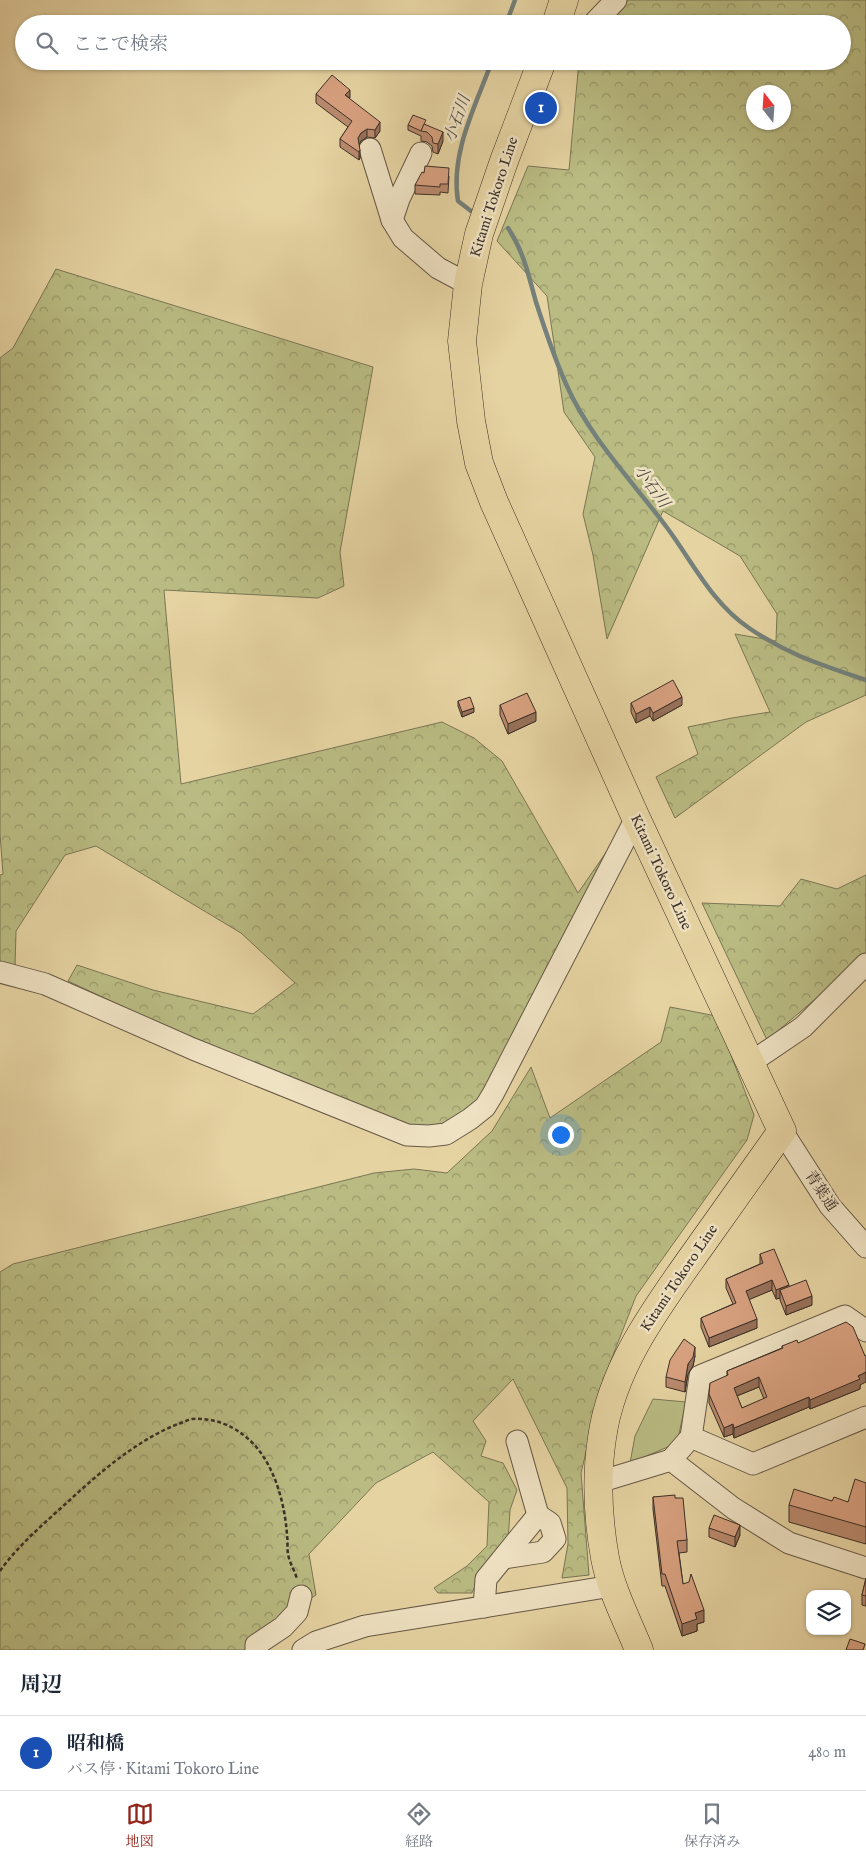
<!DOCTYPE html>
<html lang="ja">
<head>
<meta charset="utf-8">
<style>
	body { margin:0; font-family:"IM FELL English","Noto Serif JP",serif; background:#f2f2f3; color:#1f2937 }
	.controls { position:absolute; right:15px; bottom:15px; display:grid; overflow:hidden; border-radius:10px; box-shadow:0 1px 4px #0004 }
	.controls button { width:45px; height:45px; display:grid; place-items:center; padding:0; border:0; border-bottom:1px solid #e0e1e3; background:#fff; color:#1f2937; font:25px sans-serif }
	.compass { position:absolute; left:746px; top:85px; width:45px; height:45px; border-radius:50%; background:#fff; box-shadow:0 1px 4px #0004; rotate:343deg }
	.you { position:absolute; left:560px; top:1134px; width:18px; height:18px; margin:-12px; border:4px solid #fff; border-radius:50%; background:#1a73e8; box-shadow:0 0 0 8px #1a73e833 }
	.badge { display:grid; place-items:center; width:32px; height:32px; border-radius:50%; background:#8f2418; color:#fff; font-size:16px; font-weight:700 }
	.pin { position:absolute; translate:-50% -50%; border:2px solid #fff; box-shadow:0 1px 5px #0006 }
	.list { margin:0; padding:0; list-style:none }
	h2 { display:flex; justify-content:space-between; align-items:center; height:65px; margin:0; padding:0 20px; font-size:21px }
	h2 small { font-size:16px; font-weight:400; color:#747a83 }
	.list li { display:grid; grid-template-columns:32px 1fr auto; gap:15px; align-items:center; box-sizing:border-box; height:75px; padding:0 20px; border-top:1px solid #e0e1e3 }
	.list b { display:block; font-size:19px; white-space:nowrap }
	.list p { margin:0; font-size:16px; white-space:nowrap; color:#747a83 }
	.list em { font-size:16px; font-style:normal; color:#747a83 }
	.icon { flex:none; width:28px; height:28px; fill:none; stroke:currentColor; stroke-width:2; stroke-linecap:round; stroke-linejoin:round }
	.map { position:relative; flex:none; width:866px; height:1650px; overflow:hidden }
	.search { position:absolute; background:#fff; box-shadow:0 1px 4px #0004; left:15px; right:15px; top:15px; height:55px; display:flex; align-items:center; gap:12px; box-sizing:border-box; padding:0 18px; border-radius:28px; color:#747a83; font-size:19px }
	.sheet { height:140px; background:#fff }
	nav { display:flex; justify-content:space-around; align-items:center; box-sizing:border-box; height:70px; border-top:1px solid #e0e1e3; background:#fff; font-size:14px; color:#747a83 }
	nav a { display:grid; justify-items:center; gap:2px }
	nav .on { color:#8f2418 }
	.map>svg:first-child { display:block }
	.forest { fill:url(#forest-crowns); stroke:#7a7654; fill-rule:evenodd }
	.park { fill:#b9bb82; stroke:#7a7654 }
	.lines { fill:none; stroke-linecap:round; stroke-linejoin:round }
	.stream { stroke:#748079; stroke-width:4.5 }
	.minor-casing { stroke:#665946; stroke-width:23 }
	.major-casing { stroke:#3b3027; stroke-width:29 }
	.path { stroke:#3b3027; stroke-width:2.5; stroke-dasharray:4 2.5; stroke-linecap:butt }
	.minor { stroke:#efe2c3; stroke-width:21 }
	.major { stroke:#e6d3a2; stroke-width:28 }
	.wall { fill:#ba8a6e; stroke:#3b3027; fill-rule:evenodd }
	.shaded-wall { fill:#97715a; stroke:#3b3027 }
	.building { fill:#d8a180; stroke:#3b3027; fill-rule:evenodd }
	.labels { text-anchor:middle; dominant-baseline:central; stroke-width:5; stroke-linejoin:round; paint-order:stroke }
	.street-label { font-size:15px; fill:#3b3027; stroke:#efe2c3 }
	.water-label { font-size:16px; font-style:italic; fill:#4e4b42; stroke:#efe2c3 }
</style>
</head>
<body>
<div class="map">
<svg width="866" height="1650" viewBox="0 0 866 1650">
	<defs>
		<pattern id="forest-crowns" width="20" height="18" patternUnits="userSpaceOnUse" patternTransform="scale(1.25)"><rect width="20" height="18" fill="#b9bb82"/><path d="M2 6a3 3 0 1 1 6 0M12 15a3 3 0 1 1 6 0" fill="none" stroke="#98986a"/></pattern>
	</defs>
	<rect width="100%" height="100%" fill="#e6d3a2"/>
	<filter id="stains"><feTurbulence type="fractalNoise" baseFrequency=".004" numOctaves="4"/><feColorMatrix values="0 0 0 0 .2 0 0 0 0 .09 0 0 0 0 .02 0 0 0 .5 -.17"/></filter>
	<radialGradient id="worn" r=".72"><stop offset=".6" stop-color="#630" stop-opacity="0"/><stop offset="1" stop-color="#630" stop-opacity=".3"/></radialGradient>
	<g class="forest">
		<path d="M 627,0 L 866,0 L 866,695 L 806,722 L 675,818 L 656,777 L 698,754 L 688,727 L 732,718 L 770,712 L 735,634 L 776,641 L 777,614 L 740,556 L 663,511 L 607,639 L 593,555 L 583,514 L 595,457 L 564,412 L 547,296 L 497,241 L 528,166 L 569,170 L 579,61 L 842,61 L 842,24 L 608,24 ZM 754,92 L 784,92 L 784,122 L 754,122 Z"/>
		<polygon points="56,269 373,367 340,552 344,586 318,598 164,590 181,784 442,722 474,738 502,761 578,893 607,851 608,865 479,1109 447,1129 412,1129 254,1068 68,981 77,965 153,990 253,1014 295,983 241,933 96,846 65,855 16,931 15,967 0,963 0,875 3,874 0,834 0,358 13,348"/>
		<polygon points="866,875 866,956 767,1040 702,903 780,906 801,879 837,889"/>
		<polygon points="670,1007 716,1016 754,1115 747,1140 636,1296 603,1381 581,1473 589,1575 562,1578 568,1544 567,1488 513,1379 473,1421 486,1441 481,1456 503,1463 517,1490 510,1510 508,1542 480,1574 472,1593 438,1593 434,1588 467,1566 487,1546 489,1502 433,1452 376,1483 309,1554 316,1595 250,1638 249,1650 0,1650 0,1272 13,1264 374,1173 414,1169 447,1173 492,1131 531,1067 550,1118 661,1042"/>
	</g>
	<polygon class="park" points="653,1399 686,1402 677,1443 630,1463 635,1436"/>
	<g class="lines">
		<g class="stream">
			<polyline points="506,24 515,0"/>
			<path d="M 471,211 L 458,201 C 450,153 476,105 492,61"/>
			<path d="M 508,228 C 524,252 528,274 536,302 C 545,330 554,357 566,384 C 589,437 634,483 668,529 C 693,563 713,604 749,628 C 788,655 822,665 866,680"/>
		</g>
		<defs>
			<g id="minor">
				<polyline points="593,24 616,0"/>
				<polyline points="370,149 392,220 403,238 438,268 468,284"/>
				<polyline points="392,220 399,199 421,153"/>
				<polyline points="0,972 45,984 193,1049 407,1135 429,1136 446,1134 470,1119 485,1107 493,1094 636,818"/>
				<polyline points="750,1063 803,1027 866,964"/>
				<polyline points="782,1131 830,1206 866,1247"/>
				<polyline points="691,1437 753,1464 866,1417"/>
				<polyline points="671,1460 691,1437 700,1376 845,1316 866,1331"/>
				<polyline points="599,1482 671,1460 733,1508 789,1543 866,1568"/>
				<polyline points="504,1558 543,1552 555,1539 550,1523 538,1515"/>
				<polyline points="484,1607 486,1579 538,1515 517,1441"/>
				<polyline points="256,1650 256,1645 283,1627 297,1612 301,1596"/>
				<polyline points="303,1650 316,1642 365,1626 612,1586"/>
			</g>
			<g id="major">
				<polyline points="556,24 564,0"/>
				<path d="M 542,61 L 504,161 L 479,234 L 468,284 L 462,341 L 471,421 L 479,463 L 494,502 L 636,818 L 782,1131 C 755,1169 728,1207 701,1245 C 660,1303 612,1365 602,1438 C 596,1477 598,1519 605,1558 C 611,1590 627,1620 639,1650"/>
			</g>
		</defs>
		<use href="#minor" class="minor-casing"/>
		<use href="#major" class="major-casing"/>
		<path class="path" d="M 0,1571 C 17,1547 39,1528 61,1508 C 96,1476 133,1442 178,1424 C 182,1423 187,1420 192,1419 C 220,1417 245,1431 261,1453 C 277,1476 285,1506 287,1535 C 288,1541 287,1548 288,1554 C 289,1562 295,1571 297,1579"/>
		<use href="#minor" class="minor"/>
		<use href="#major" class="major"/>
	</g>
	<g class="wall">
		<polygon points="316,94 349,98 380,131 375,138 367,137 361,141 359,144 360,158 359,160 340,147 340,139 348,127 316,103"/>
		<polygon points="408,125 426,125 443,141 438,154 433,152 432,146 427,142 421,141 421,136 408,130"/>
		<polygon points="449,176 448,193 440,192 440,195 415,194 415,185"/>
		<polygon points="458,701 474,712 462,717 458,706"/>
		<polygon points="631,703 682,705 653,721 650,716 636,723 631,712"/>
		<polygon points="500,705 536,721 508,734 500,715"/>
		<polygon points="760,1254 789,1287 812,1305 786,1315 780,1300 780,1298 776,1299 772,1290 749,1299 757,1328 709,1347 701,1327 701,1318 733,1304 726,1288 726,1279 760,1264"/>
		<path d="M 798,1343 L 860,1385 L 860,1389 L 810,1409 L 809,1407 L 734,1438 L 733,1434 L 724,1437 L 709,1403 L 709,1394 L 727,1376 L 727,1371 L 782,1348 L 782,1346 ZM 759,1387 L 764,1399 L 742,1408 L 737,1396 Z"/>
		<polygon points="695,1356 693,1366 688,1374 685,1392 666,1387 666,1377"/>
		<polygon points="866,1483 866,1544 789,1522 789,1505 832,1501 848,1502"/>
		<polygon points="653,1497 675,1498 687,1540 687,1552 679,1553 683,1584 704,1622 697,1624 697,1631 682,1636 665,1586 662,1586 653,1509"/>
		<polygon points="709,1528 740,1535 735,1547 709,1537"/>
		<polygon points="866,1578 866,1606 862,1605 862,1595"/>
	</g>
	<g class="shaded-wall">
		<polygon points="350,90 350,98 345,95"/>
		<polygon points="380,122 380,131 375,138 375,130"/>
		<polygon points="367,129 367,137 361,141 358,147 358,138 361,133"/>
		<polygon points="443,132 443,141 438,154 438,144"/>
		<polygon points="360,150 360,158 359,160 359,152"/>
		<polygon points="682,697 682,705 653,721 653,713"/>
		<polygon points="650,707 650,716 636,723 636,714"/>
		<polygon points="474,708 474,712 462,717 462,712"/>
		<polygon points="536,712 536,721 508,734 508,724"/>
		<polygon points="772,1280 772,1290 746,1301 746,1291"/>
		<polygon points="789,1285 789,1294 780,1290 780,1298 776,1299 776,1290"/>
		<polygon points="812,1296 812,1305 786,1315 786,1306"/>
		<polygon points="757,1319 757,1328 709,1347 709,1338"/>
		<polygon points="695,1347 695,1356 693,1366 688,1374 685,1392 685,1382 688,1364"/>
		<polygon points="866,1372 866,1382 860,1385 860,1389 810,1409 810,1400"/>
		<polygon points="759,1377 759,1387 734,1397 734,1388"/>
		<polygon points="809,1397 809,1407 734,1438 734,1428"/>
		<polygon points="733,1424 733,1434 724,1437 724,1428"/>
		<polygon points="740,1525 740,1535 735,1547 735,1537"/>
		<polygon points="704,1610 704,1622 697,1624 697,1631 682,1636 682,1624 695,1613"/>
	</g>
	<g class="building">
		<polygon points="332,75 350,90 345,95 380,122 375,130 367,129 361,133 358,138 360,150 359,152 340,139 352,121 316,94"/>
		<polygon points="413,115 426,120 421,131 408,125"/>
		<polygon points="424,124 443,132 438,144 433,143 432,137 427,132 421,131"/>
		<polygon points="425,166 449,168 448,184 440,184 440,187 415,185 422,172 424,173"/>
		<polygon points="673,680 682,697 653,713 650,707 636,714 631,703"/>
		<polygon points="527,693 536,712 508,724 500,705"/>
		<polygon points="470,697 474,708 462,712 458,701"/>
		<polygon points="774,1249 789,1285 776,1290 772,1280 746,1291 757,1319 709,1338 701,1318 736,1303 726,1279 763,1263 760,1254"/>
		<polygon points="806,1280 812,1296 786,1306 780,1290"/>
		<path d="M 846,1322 L 853,1327 L 865,1356 L 866,1355 L 866,1372 L 858,1376 L 860,1379 L 810,1400 L 809,1397 L 734,1428 L 733,1424 L 724,1428 L 709,1394 L 710,1383 L 728,1375 L 727,1371 L 783,1348 L 782,1346 L 797,1340 L 798,1343 ZM 759,1377 L 767,1397 L 742,1408 L 734,1388 Z"/>
		<polygon points="684,1339 695,1347 693,1357 688,1364 685,1382 666,1377 670,1360"/>
		<polygon points="855,1479 866,1483 866,1527 789,1505 794,1489 832,1501 834,1497 848,1502"/>
		<polygon points="675,1495 675,1498 683,1498 687,1540 677,1541 683,1584 689,1582 691,1574 704,1610 695,1613 697,1619 682,1624 665,1574 662,1574 653,1497"/>
		<polygon points="714,1515 740,1525 735,1537 709,1528"/>
		<polygon points="866,1578 866,1596 862,1595"/>
		<polygon points="850,1639 865,1644 863,1650 846,1650"/>
	</g>
	<g class="labels">
		<g class="street-label">
			<text transform="translate(494 197) rotate(-72)">Kitami Tokoro Line</text>
			<text transform="translate(661 872) rotate(65)">Kitami Tokoro Line</text>
			<text transform="translate(821 1191) rotate(56)">青葉通</text>
			<text transform="translate(679 1278) rotate(-56)">Kitami Tokoro Line</text>
		</g>
		<g class="water-label">
			<text transform="translate(458 119) rotate(-70)">小石川</text>
			<text transform="translate(651 487) rotate(54)">小石川</text>
		</g>
	</g>
	<rect width="100%" height="100%" filter="url(#stains)"/>
	<rect width="100%" height="100%" fill="url(#worn)"/>
</svg>
<div class="controls">
<button><svg class="icon" aria-label="layers" viewBox="0 0 24 24"><path d="M12 4l9 5-9 5-9-5zM3 14l9 5 9-5"/></svg></button>
</div>
<svg class="compass" viewBox="-18 -18 36 36"><path d="M0-13l5 13h-10z" fill="#e53935"/><path d="M0 13l5-13h-10z" fill="#747a83"/></svg>
<div class="you"></div>
<div class="pin badge" style="left:541px;top:108px;background:#1a4fb4">1</div>
<div class="search"><svg class="icon" aria-label="search" viewBox="0 0 24 24"><circle cx="10" cy="10" r="6"/><path d="M15 15l6 6"/></svg>ここで検索</div>
</div>
<section class="sheet">
<h2>周辺<small></small></h2>
<ul class="list">
<li><span class="badge" style="background:#1a4fb4">1</span><div><b>昭和橋</b><p>バス停 · Kitami Tokoro Line</p></div><em>480 m</em></li>
</ul>
</section>
<nav>
<a class="on"><svg class="icon" aria-label="map" viewBox="0 0 24 24"><path d="M3 6l6-2 6 2 6-2v14l-6 2-6-2-6 2zM9 4v14M15 6v14"/></svg>地図</a>
<a><svg class="icon" aria-label="directions" viewBox="0 0 24 24"><path d="M12 3l9 9-9 9-9-9zM9 14v-3h6M13 9l2 2-2 2"/></svg>経路</a>
<a><svg class="icon" aria-label="saved" viewBox="0 0 24 24"><path d="M7 4h10v16l-5-4-5 4z"/></svg>保存済み</a>
</nav>
</body>
</html>
